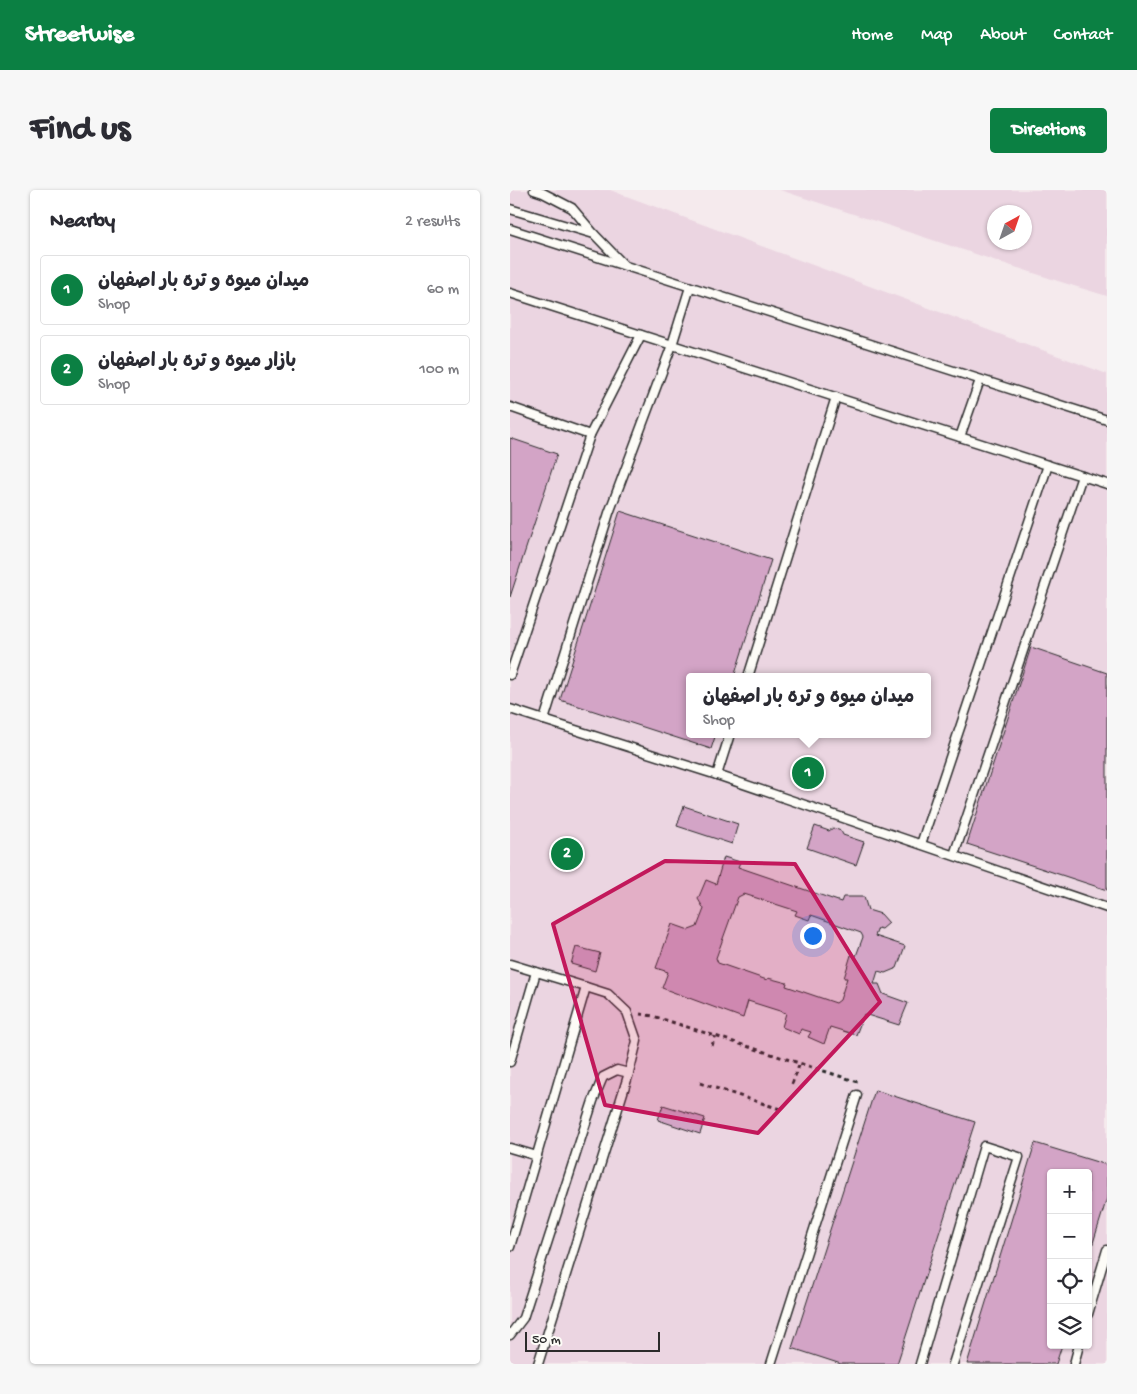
<!DOCTYPE html>
<html lang="en">
<head>
<meta charset="utf-8">
<style>
	body { margin:0; font-family:"Gochi Hand","Playpen Sans Arabic",sans-serif; background:#f7f7f7; color:#2b2b33 }
	.controls { position:absolute; right:15px; bottom:15px; display:grid; overflow:hidden; border-radius:5px; box-shadow:0 1px 4px #0004 }
	.controls button { width:45px; height:45px; display:grid; place-items:center; padding:0; border:0; border-bottom:1px solid #e1e1e2; background:#fff; color:#2b2b33; font:25px sans-serif }
	.compass { position:absolute; left:477px; top:15px; width:45px; height:45px; border-radius:50%; background:#fff; box-shadow:0 1px 4px #0004; rotate:40deg }
	.scale { position:absolute; left:15px; bottom:12px; width:135px; box-sizing:border-box; padding-left:5px; border:2px solid #2b2b2b; border-top:0; font-size:14px; line-height:18px; white-space:nowrap; color:#2b2b2b; -webkit-text-stroke:4px #fdfcf7; paint-order:stroke }
	.you { position:absolute; left:302px; top:745px; width:18px; height:18px; margin:-12px; border:4px solid #fff; border-radius:50%; background:#1a73e8; box-shadow:0 0 0 8px #1a73e833 }
	.badge { display:grid; place-items:center; width:32px; height:32px; border-radius:50%; background:#0b8043; color:#fff; font-size:16px; font-weight:700 }
	.pin { position:absolute; translate:-50% -50%; border:2px solid #fff; box-shadow:0 1px 5px #0006 }
	.popup { position:absolute; left:176px; top:483px; width:245px; height:65px; box-sizing:border-box; display:grid; place-content:center; border-radius:5px; background:#fff; filter:drop-shadow(0 1px 4px #0005); font-size:16px; white-space:nowrap; color:#7c7c81 }
	.popup b { font-size:19px; color:#2b2b33 }
	.popup::after { content:''; position:absolute; left:50%; top:100%; margin-left:-10px; border:10px solid transparent; border-top-color:#fff }
	.list { margin:0; padding:0; list-style:none }
	h2 { display:flex; justify-content:space-between; align-items:center; height:65px; margin:0; padding:0 20px; font-size:21px }
	h2 small { font-size:16px; font-weight:400; color:#7c7c81 }
	.list li { display:grid; grid-template-columns:32px 1fr auto; gap:15px; align-items:center; box-sizing:border-box; height:70px; margin:0 10px 10px; padding:0 10px; border:1px solid #e1e1e2; border-radius:5px }
	.list b { display:block; font-size:19px; white-space:nowrap }
	.list p { margin:0; font-size:16px; white-space:nowrap; color:#7c7c81 }
	.list em { font-size:16px; font-style:normal; color:#7c7c81 }
	.icon { flex:none; width:28px; height:28px; fill:none; stroke:currentColor; stroke-width:2; stroke-linecap:round; stroke-linejoin:round }
	.map { position:relative; flex:none; width:597px; height:1174px; overflow:hidden; border-radius:5px }
	header { display:flex; align-items:center; gap:30px; box-sizing:border-box; height:70px; padding:0 25px; background:#0b8043; color:#fff }
	header strong { font-size:24px }
	nav { display:flex; gap:28px; margin-inline-start:auto; font-size:18px }
	.intro { display:flex; align-items:center; justify-content:space-between; box-sizing:border-box; height:120px; padding:0 30px }
	h1 { margin:0; font-size:35px }
	.button { padding:12px 22px; border-radius:5px; background:#0b8043; color:#fff; font-size:18px; font-weight:700 }
	main { display:flex; gap:30px; padding:0 30px }
	aside { flex:1; background:#fff; border-radius:5px; box-shadow:0 1px 4px #0004 }
	.map>svg:first-child { display:block }
	.built { fill:#ebd5e1; fill-rule:evenodd }
	.building { fill:#d3a4c6; stroke:#2b2b2b; fill-rule:evenodd }
	.lines { fill:none; stroke-linecap:round; stroke-linejoin:round }
	.lane-casing { stroke:#2b2b2b; stroke-width:11 }
	.path { stroke:#2b2b2b; stroke-width:3; stroke-dasharray:4 4; stroke-linecap:butt }
	.lane { stroke:#fdfcf7; stroke-width:8 }
	.marked { fill:#c2185b; fill-opacity:0.2; stroke:#c2185b; stroke-width:4; stroke-linejoin:round }
</style>
</head>
<body>
<header>
<strong>Streetwise</strong>
<nav><a>Home</a><a>Map</a><a>About</a><a>Contact</a></nav>
</header>
<div class="intro"><h1>Find us</h1><a class="button">Directions</a></div>
<main>
<aside>
<h2>Nearby<small>2 results</small></h2>
<ul class="list">
<li><span class="badge">1</span><div><b>میدان میوه و تره بار اصفهان</b><p>Shop</p></div><em>60 m</em></li>
<li><span class="badge">2</span><div><b>بازار میوه و تره بار اصفهان</b><p>Shop</p></div><em>100 m</em></li>
</ul>
</aside>
<div class="map">
<svg width="597" height="1174" viewBox="0 0 597 1174">
	<rect width="100%" height="100%" fill="#f5eaed"/>
	<filter id="ink" filterUnits="userSpaceOnUse"><feTurbulence type="fractalNoise" baseFrequency=".02" numOctaves="2"/><feDisplacementMap in="SourceGraphic" scale="10" xChannelSelector="R" yChannelSelector="G"/><feConvolveMatrix kernelMatrix="1 2 1 2 8 2 1 2 1" color-interpolation-filters="sRGB"/></filter>
	<g filter="url(#ink)">
		<g class="built">
			<path d="M 0,0 L 100,0 L 597,184 L 597,1174 L 0,1174 ZM 179,487 L 417,487 L 417,544 L 179,544 ZM 541,983 L 578,983 L 578,1155 L 541,1155 Z"/>
			<path d="M 270,0 L 597,0 L 597,106 L 551,92 ZM 484,22 L 514,22 L 514,52 L 484,52 Z"/>
		</g>
		<g class="building">
			<polygon points="0,248 47,264 0,407"/>
			<polygon points="110,321 261,370 224,487 179,487 179,544 206,544 201,559 50,510"/>
			<polygon points="521,457 597,483 597,700 457,654"/>
			<polygon points="174,616 228,634 222,654 167,636"/>
			<polygon points="305,636 319,641 323,638 331,641 333,645 354,652 346,675 297,658"/>
			<path d="M 214,667 L 230,672 L 228,677 L 331,712 L 333,707 L 354,707 L 358,720 L 371,724 L 379,733 L 372,739 L 368,738 L 365,746 L 395,756 L 387,778 L 375,783 L 368,781 L 364,794 L 369,794 L 373,804 L 398,813 L 389,835 L 354,824 L 346,845 L 320,837 L 314,854 L 298,847 L 301,842 L 291,839 L 289,844 L 272,837 L 276,823 L 238,811 L 233,828 L 152,798 L 158,782 L 146,778 L 162,734 L 179,740 L 187,737 L 194,719 L 188,709 L 196,690 L 206,694 ZM 234,704 L 287,721 L 285,725 L 299,730 L 301,725 L 351,743 L 353,747 L 346,766 L 341,765 L 334,788 L 337,788 L 330,810 L 326,813 L 276,796 L 277,793 L 258,788 L 257,790 L 208,773 L 206,768 L 228,707 Z"/>
			<polygon points="66,757 90,763 85,781 61,774"/>
			<polygon points="365,900 465,932 387,1174 331,1174 282,1158"/>
			<polygon points="153,915 195,928 190,944 148,930"/>
			<polygon points="525,953 597,975 597,1008 578,1069 578,983 541,983 541,1155 552,1155 546,1174 457,1174"/>
		</g>
		<g class="lines">
			<defs>
				<g id="lane">
					<polyline points="24,0 33,3 62,18 84,44"/>
					<polyline points="0,19 84,44 114,75"/>
					<polyline points="0,39 597,230"/>
					<polyline points="0,103 597,294"/>
					<polyline points="0,217 80,245"/>
					<polyline points="450,247 470,190"/>
					<polyline points="0,485 80,245 131,145"/>
					<polyline points="238,487 326,207"/>
					<polyline points="0,519 34,530 99,323 162,155 180,97"/>
					<polyline points="34,530 207,585"/>
					<polyline points="220,544 207,585 597,718"/>
					<polyline points="411,654 538,275"/>
					<polyline points="444,665 572,286"/>
					<polyline points="0,774 76,797 0,1057"/>
					<polyline points="76,797 98,804 117,822 127,851 119,883"/>
					<polyline points="0,872 26,782"/>
					<polyline points="0,958 27,966"/>
					<polyline points="578,1124 597,1060"/>
					<polyline points="0,1145 13,1128 83,911 93,887 107,880 119,883 28,1174"/>
					<polyline points="261,1174 347,905"/>
					<polyline points="410,1174 474,956 509,967 443,1174"/>
					<polyline points="564,1174 569,1155"/>
				</g>
			</defs>
			<use href="#lane" class="lane-casing"/>
			<g class="path">
				<polyline points="130,824 143,826 348,892"/>
				<polyline points="202,856 205,846"/>
				<polyline points="190,893 273,920"/>
				<polyline points="282,894 290,873"/>
			</g>
			<use href="#lane" class="lane"/>
		</g>
	</g>
	<path class="marked" d="M 155,671 L 285,674 L 370,812 L 248,943 L 95,915 L 43,734 Z"/>
</svg>
<div class="controls">
<button>+</button>
<button>−</button>
<button><svg class="icon" aria-label="locate" viewBox="0 0 24 24"><circle cx="12" cy="12" r="6"/><path d="M12 2v4M12 18v4M2 12h4M18 12h4"/></svg></button>
<button><svg class="icon" aria-label="layers" viewBox="0 0 24 24"><path d="M12 4l9 5-9 5-9-5zM3 14l9 5 9-5"/></svg></button>
</div>
<svg class="compass" viewBox="-18 -18 36 36"><path d="M0-13l5 13h-10z" fill="#e53935"/><path d="M0 13l5-13h-10z" fill="#7c7c81"/></svg>
<div class="scale">50 m</div>
<div class="you"></div>
<div class="pin badge" style="left:298px;top:583px">1</div>
<div class="popup"><b>میدان میوه و تره بار اصفهان</b>Shop</div>
<div class="pin badge" style="left:57px;top:664px">2</div>
</div>
</main>
</body>
</html>
